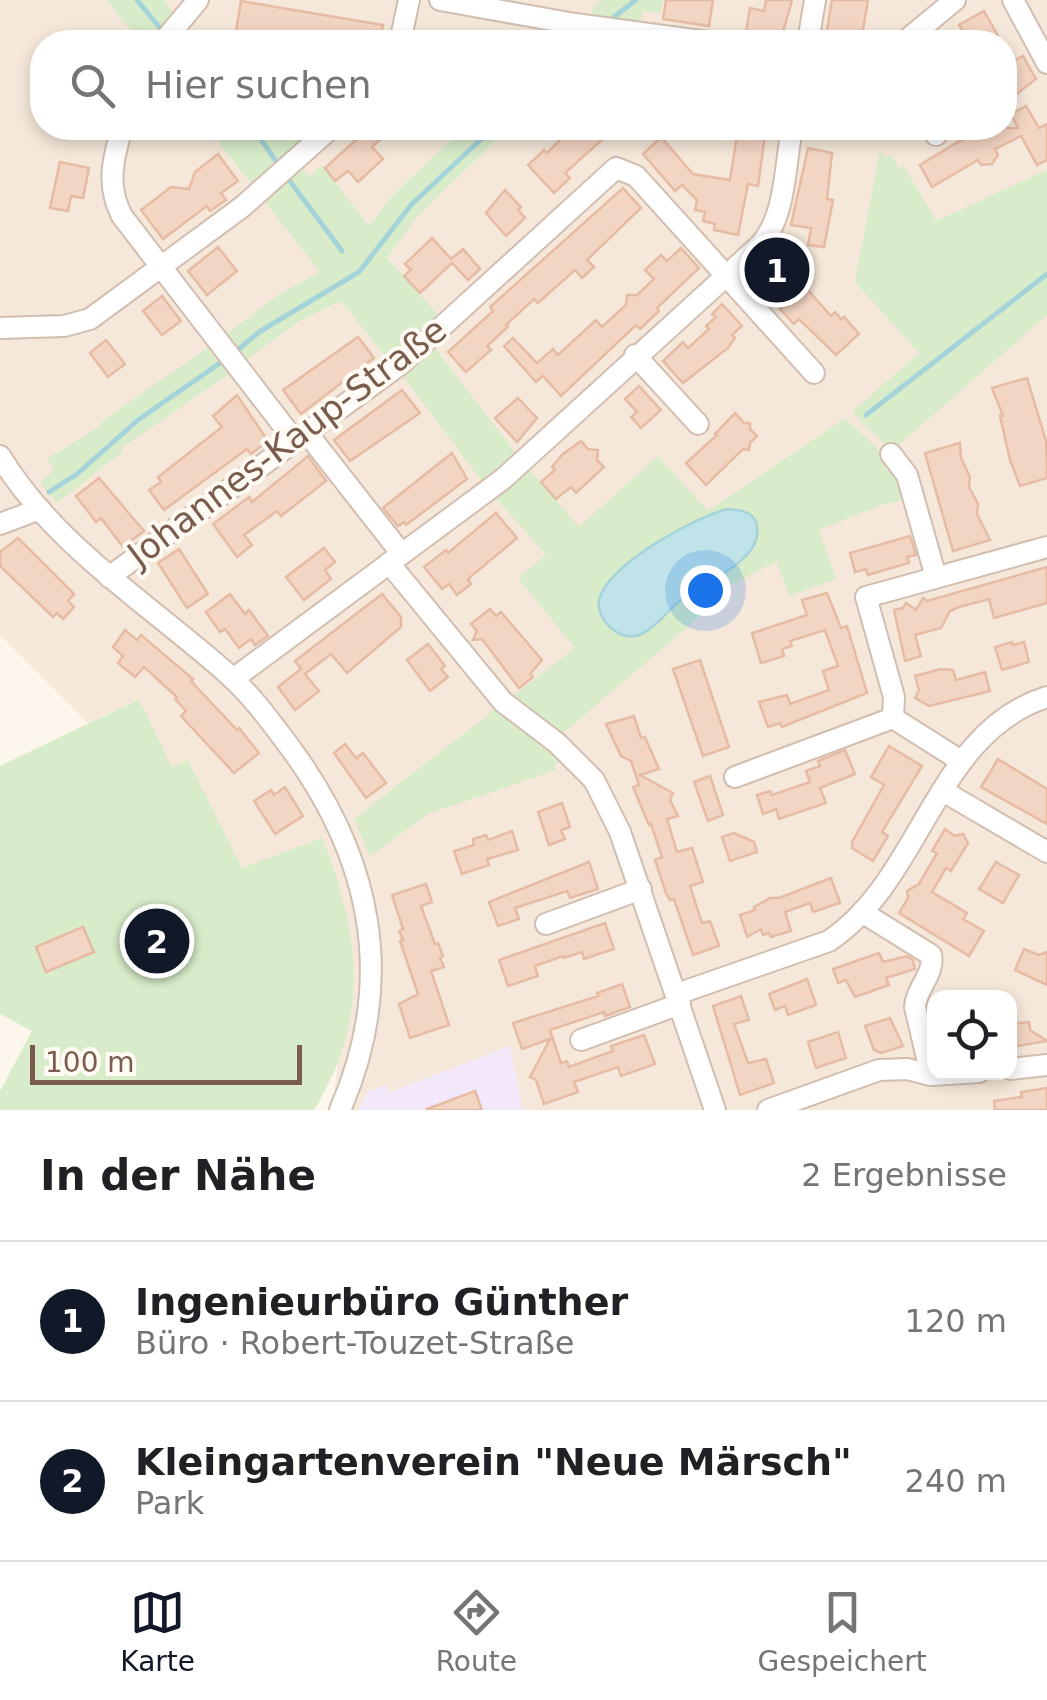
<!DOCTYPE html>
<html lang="de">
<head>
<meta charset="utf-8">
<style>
	body { margin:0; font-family:"DejaVu Sans",sans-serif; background:#f2f2f2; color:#202124 }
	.controls { position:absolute; right:30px; bottom:30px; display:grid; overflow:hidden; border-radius:20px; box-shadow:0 5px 15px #0003 }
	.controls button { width:90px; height:90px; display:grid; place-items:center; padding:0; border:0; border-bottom:2px solid #e0e0e0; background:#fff; color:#202124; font:50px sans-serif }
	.scale { position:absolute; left:30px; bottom:25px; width:272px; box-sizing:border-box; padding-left:10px; border:5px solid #7a5c4d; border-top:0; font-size:28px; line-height:35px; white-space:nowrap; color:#7a5c4d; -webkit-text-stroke:8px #fffaf3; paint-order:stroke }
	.you { position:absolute; left:705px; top:590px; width:35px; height:35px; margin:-25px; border:8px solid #fff; border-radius:50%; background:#1a73e8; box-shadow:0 0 0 15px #1a73e833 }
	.badge { display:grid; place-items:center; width:65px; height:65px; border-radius:50%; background:#111827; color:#fff; font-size:32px; font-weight:700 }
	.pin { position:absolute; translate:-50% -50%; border:5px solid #fff; box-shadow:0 2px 10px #0006 }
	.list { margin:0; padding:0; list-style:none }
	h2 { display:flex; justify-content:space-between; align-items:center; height:130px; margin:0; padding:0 40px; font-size:42px }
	h2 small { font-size:32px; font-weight:400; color:#757577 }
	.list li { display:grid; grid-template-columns:65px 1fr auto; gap:30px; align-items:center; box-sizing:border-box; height:160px; padding:0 40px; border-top:2px solid #e0e0e0 }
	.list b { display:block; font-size:38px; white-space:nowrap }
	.list p { margin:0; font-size:32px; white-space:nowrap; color:#757577 }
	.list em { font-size:32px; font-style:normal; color:#757577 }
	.icon { flex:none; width:55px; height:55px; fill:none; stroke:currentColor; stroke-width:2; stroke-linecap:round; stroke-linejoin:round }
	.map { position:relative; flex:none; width:1047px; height:1110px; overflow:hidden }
	.search { position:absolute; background:#fff; box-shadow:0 5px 15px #0003; left:30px; right:30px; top:30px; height:110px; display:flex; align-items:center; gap:25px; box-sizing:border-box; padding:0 35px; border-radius:40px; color:#757577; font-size:38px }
	.sheet { height:450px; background:#fff }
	nav { display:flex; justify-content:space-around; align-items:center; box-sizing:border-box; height:140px; border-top:2px solid #e0e0e0; background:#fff; font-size:28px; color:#757577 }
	nav a { display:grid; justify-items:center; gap:5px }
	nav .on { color:#111827 }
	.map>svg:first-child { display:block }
	.residential { fill:#f5e8da; fill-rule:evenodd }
	.education { fill:#f3e8fa }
	.green { fill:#d8ecc9 }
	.water { fill:#bfe3e8; stroke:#a5d3da; stroke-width:2.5 }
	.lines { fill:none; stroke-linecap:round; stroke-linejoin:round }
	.stream { stroke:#a5d3da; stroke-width:5 }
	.building { fill:#f3d5c3; stroke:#e6bba3; stroke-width:2.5 }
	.minor-casing { stroke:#d1beb0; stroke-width:24 }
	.minor { stroke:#fff; stroke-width:20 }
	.labels { text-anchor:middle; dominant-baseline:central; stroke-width:8; stroke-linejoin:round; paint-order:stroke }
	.street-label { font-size:35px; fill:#7a5c4d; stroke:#fffaf3 }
</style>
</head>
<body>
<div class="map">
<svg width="1047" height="1110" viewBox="0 0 1047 1110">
	<rect width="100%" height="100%" fill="#fdf6ec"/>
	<path class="residential" d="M 0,0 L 1047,0 L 1047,1110 L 332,1110 L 344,1013 L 277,855 L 242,869 L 188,760 L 172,767 L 139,699 L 88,723 L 0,635 ZM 42,42 L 1004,42 L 1004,128 L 42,128 ZM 934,998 L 1010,998 L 1010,1072 L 934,1072 Z"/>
	<polygon class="education" points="510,1046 523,1110 359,1110 367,1092 386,1085 390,1092"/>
	<g class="green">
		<polygon points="107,0 164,0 175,15 153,42 140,42"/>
		<polygon points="602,0 663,0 661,13 643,11 640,25 591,18 593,7"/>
		<polygon points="207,128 293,128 304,142 255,188"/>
		<polygon points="464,128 508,128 416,218 387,258 441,318 390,362 341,301 298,322 246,360 226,335 279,294 320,272 265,202 302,169 310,176 322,165 369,226 392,196"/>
		<polygon points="880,150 886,158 891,155 899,168 904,166 936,221 1047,170 1047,315 892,451 852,412 919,353 855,282"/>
		<polygon points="212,345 232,372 123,447 122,452 57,503 40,483 55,469 46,459 96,429 106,418"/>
		<polygon points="434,347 518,456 484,484 402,375"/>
		<path d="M 845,418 C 870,442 899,464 908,499 L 881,505 L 819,530 L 836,579 L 789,596 L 777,561 L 707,598 L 711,607 L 560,736 L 510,698 L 575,648 L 518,578 L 546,555 L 496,498 L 529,469 L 579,527 L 658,456 L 708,511 Z"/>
		<path d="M 139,699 L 172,767 L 188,760 L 242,868 L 322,838 C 361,934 370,1019 314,1110 L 0,1110 L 0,1091 L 32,1031 L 0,1014 L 0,766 Z"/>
		<polygon points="497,708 560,759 554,767 557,770 430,813 370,856 354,819"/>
	</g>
	<path class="water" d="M 727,509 C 740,510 755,511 757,527 C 763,562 700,583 678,602 C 658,620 638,653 610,627 C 602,619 597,611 599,600 C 608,564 694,518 727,509 Z"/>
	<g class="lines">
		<g class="stream">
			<polyline points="137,0 160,28"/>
			<polyline points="614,17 636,0"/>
			<polyline points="584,42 592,35"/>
			<polyline points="253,128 278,164"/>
			<polyline points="289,180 342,251"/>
			<polyline points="240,348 259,332 359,272 411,205 493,128"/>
			<polyline points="866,415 1047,274"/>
			<polyline points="49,492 77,474 138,420 220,363"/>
		</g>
	</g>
	<g class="building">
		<polygon points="666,0 713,0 709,26 663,19"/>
		<polygon points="766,0 792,0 781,39 746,32 750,8 764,11"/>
		<polygon points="832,0 868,0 861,42 826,36"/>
		<polygon points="241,1 383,25 380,42 302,42 236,31"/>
		<polygon points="984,11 998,36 986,42 969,42 959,25"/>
		<polygon points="1023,56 1036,79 1014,96 1004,79 1004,66"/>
		<polygon points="1026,106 1039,128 1047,124 1047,160 1037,165 1021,136 995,149 998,155 992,164 981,165 978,160 932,187 920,165 981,128 1018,128 1011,114"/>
		<polygon points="369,128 393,128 372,147 383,159 358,182 348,171 335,181 325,168"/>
		<polygon points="572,128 594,128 604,138 565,173 570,178 554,193 528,165 544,150 547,153"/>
		<polygon points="746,128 766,128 758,186 748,184 738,235 714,230 715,224 703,221 705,212 695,210 697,200 682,185 675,191 643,154 661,137 693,174 730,180 737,135 745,137"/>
		<polygon points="808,148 832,153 827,199 833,200 824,247 808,245 811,228 791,225"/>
		<polygon points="218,154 238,181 221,193 226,200 210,211 207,206 163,239 141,210 171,187 189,189 195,172"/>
		<polygon points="60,162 89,168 83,198 71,196 68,211 50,208"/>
		<polygon points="623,188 641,208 587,260 594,267 582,278 575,270 538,303 534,299 506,325 508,327 487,346 491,350 466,372 448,352 493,311 490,307"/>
		<polygon points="505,190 521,207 518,210 525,218 506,236 486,213"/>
		<polygon points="432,238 451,259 463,249 480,269 468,280 452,263 420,293 404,276 411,270 405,264"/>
		<polygon points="218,247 237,271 207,295 188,271"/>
		<polygon points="681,248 699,268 657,308 659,311 640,329 636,325 561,396 543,376 536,382 504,346 513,338 537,363 553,349 558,355 596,320 602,327 626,305 627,295 637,295 654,279 645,270 661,255 667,261"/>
		<polygon points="780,251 796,269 792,272 831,316 835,312 841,319 844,317 859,334 836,355 799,319 794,324 780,309 784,306 764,284 766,281 758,271"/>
		<polygon points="162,296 181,321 162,335 143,311"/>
		<polygon points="722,304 742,326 732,335 735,338 728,348 683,383 663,361 683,342 688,348 709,329 706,326 716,317 712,314"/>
		<polygon points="358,337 374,358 301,414 283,390"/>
		<polygon points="106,340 125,364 108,377 90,353"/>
		<polygon points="1027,378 1046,441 1047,478 1020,486 1010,460 1000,416 1003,416 992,388"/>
		<polygon points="639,386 661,410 641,428 631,417 637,412 625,399"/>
		<polygon points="402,390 420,413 350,461 334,440"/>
		<polygon points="237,395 268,441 251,454 247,449 164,510 149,490 161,482 158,477 222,427 213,416"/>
		<polygon points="518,398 537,418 517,442 495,418"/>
		<polygon points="735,413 744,423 750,423 750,429 757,436 750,443 749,450 743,449 706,485 686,463 717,435 715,434"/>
		<polygon points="581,441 588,449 598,450 597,460 604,467 576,493 571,487 556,499 541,482 555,470 552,467 563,454"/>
		<polygon points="960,443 961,458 970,477 969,487 978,504 977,514 990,540 953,551 925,453"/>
		<polygon points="452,453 467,479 406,525 404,522 398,526 383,508"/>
		<polygon points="308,456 326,481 281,516 277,511 244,535 252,545 237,557 213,524 249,497 252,502"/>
		<polygon points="99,478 144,531 123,547 101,518 96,522 76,496"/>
		<polygon points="496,513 517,538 468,579 471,584 457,595 449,584 442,589 424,567 446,550 448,553"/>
		<polygon points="910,536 916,555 907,557 909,563 868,575 866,569 855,572 850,553"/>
		<polygon points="18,538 74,594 68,601 74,607 63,619 57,613 53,617 0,566 0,552"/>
		<polygon points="324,548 335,562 325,570 331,579 304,600 286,577"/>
		<polygon points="179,549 208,594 187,608 158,563"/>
		<polygon points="1047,567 1047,603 994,618 989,599 959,607 950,611 941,628 915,635 921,656 905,661 894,610 903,608 906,603 916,610 923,598 927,601"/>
		<polygon points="827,593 841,628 847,626 867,693 782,727 780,723 768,727 759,702 787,695 790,704 829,690 823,671 838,666 825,630 790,641 792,646 782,649 784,656 761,663 752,633 807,615 802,600"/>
		<polygon points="230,594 245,614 249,610 268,636 255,645 251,639 239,648 225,629 220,632 206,612"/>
		<polygon points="382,594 401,617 401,627 347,673 331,654 305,674 319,691 295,710 278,687 301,669 295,661"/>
		<polygon points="490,609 496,616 501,612 542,660 530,674 533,677 519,688 482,639 473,640 477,631 471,624"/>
		<polygon points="125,630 137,640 141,635 193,679 191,681 237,730 239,728 259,753 234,773 181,716 186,711 175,699 177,697 144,667 135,677 118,663 123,656 113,647"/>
		<polygon points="1012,642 1013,645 1024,642 1029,662 1002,670 995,647"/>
		<polygon points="428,644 445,666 441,669 448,677 430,691 407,660"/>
		<polygon points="700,660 729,747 703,756 673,669"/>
		<polygon points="941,669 953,670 956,680 985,672 990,691 929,706 915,698 919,690 915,676"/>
		<polygon points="634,716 641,738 645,737 659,769 640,775 673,793 670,800 678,816 667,819 677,852 692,848 703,882 690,886 702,923 710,921 719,946 693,955 674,899 670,900 666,893 655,860 662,857 651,824 649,825 633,787 639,785 631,761 621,756 606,724"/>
		<polygon points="345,744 356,758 363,753 386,783 366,798 334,753"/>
		<polygon points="889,746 922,766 882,832 888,836 873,861 852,848 852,842 884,785 871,777"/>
		<polygon points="845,750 855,774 820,788 826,803 779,819 776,809 763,814 757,795 770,791 772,795 810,782 806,771 820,766 818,761"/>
		<polygon points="998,759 1047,789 1047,824 981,787"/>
		<polygon points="710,776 723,815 708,821 694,782"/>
		<polygon points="285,787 303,816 275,834 254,801 271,790 274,795"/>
		<polygon points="562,803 570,827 561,830 565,839 549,845 538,812"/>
		<polygon points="945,829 955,836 963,834 968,843 951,871 946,868 932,892 967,913 963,919 984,931 969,956 899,913 908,898 907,891 919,884 937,853 932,851"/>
		<polygon points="512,831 518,850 487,859 489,865 462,874 454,851 474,845 473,839 486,835 488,840"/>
		<polygon points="734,833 754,842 757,852 730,861 722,837"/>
		<polygon points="589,862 598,889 570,898 567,891 515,908 519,919 498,926 489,902"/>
		<polygon points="996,862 1019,875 1003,903 979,889"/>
		<polygon points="831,878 840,903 813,912 810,903 785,912 791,931 771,937 769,933 763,935 761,929 747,937 740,915 755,910 754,907 770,898 779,898"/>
		<polygon points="426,884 432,902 421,906 435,944 438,943 443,956 440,958 444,967 431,971 449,1025 410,1038 399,1004 418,994 400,941 403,940 399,931 403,929 392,895"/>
		<polygon points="605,923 614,949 584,959 582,952 564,958 563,956 535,966 538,976 508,986 499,960"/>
		<polygon points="83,927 94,952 46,972 36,947"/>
		<polygon points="1024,949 1039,955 1047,952 1047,985 1015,970"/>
		<polygon points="879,953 883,962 907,956 913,960 915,969 886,978 889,985 855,997 846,980 838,983 833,969"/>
		<polygon points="807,979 816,1005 788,1015 785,1006 775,1010 769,994"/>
		<polygon points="622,984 630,1007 605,1016 604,1012 550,1030 561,1063 567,1061 569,1067 613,1051 611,1046 644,1035 655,1064 621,1076 618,1067 574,1082 578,1092 544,1104 536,1080 530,1077 550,1039 522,1049 513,1023 598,996 597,993"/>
		<polygon points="741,996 749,1020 734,1024 748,1063 766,1059 774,1083 740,1095 713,1006"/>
		<polygon points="890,1018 903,1046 881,1053 874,1050 865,1026"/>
		<polygon points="1029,1022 1030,1030 1047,1041 1012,1047 1010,1024"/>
		<polygon points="838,1032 846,1058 816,1068 808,1042"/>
		<polygon points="1047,1088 1047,1110 995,1110 994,1101 1022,1097 1021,1092"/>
		<polygon points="475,1091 482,1110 428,1110 427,1109"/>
	</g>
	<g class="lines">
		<defs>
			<g id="minor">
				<polyline points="440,0 575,24 708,42"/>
				<polyline points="1013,0 1047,63"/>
				<polyline points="163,42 198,0"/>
				<polyline points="400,42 409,0"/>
				<polyline points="808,42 815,0"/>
				<polyline points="904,42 955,0"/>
				<path d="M 122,128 C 113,158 106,186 122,216 L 295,441"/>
				<polyline points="932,128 936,135"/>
				<polyline points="0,328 64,326 90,319 242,207 331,128"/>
				<polyline points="635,355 698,424"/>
				<polyline points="307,433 401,553"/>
				<polyline points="891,454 907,475 936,577"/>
				<path d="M 0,456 C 57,549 151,605 230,676 C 253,697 271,722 289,746 C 372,858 397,980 340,1110"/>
				<polyline points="0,524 40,509"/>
				<polyline points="389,563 503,702 557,743 594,780 620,832 715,1110"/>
				<polyline points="109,577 402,363 616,168 636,176 814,373"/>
				<path d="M 233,679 L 503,479 L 760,245 C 786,217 785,164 792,128"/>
				<polyline points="893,718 894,697 866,597 1047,547"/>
				<polyline points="735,777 893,718 961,761"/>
				<polyline points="943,791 1047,852"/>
				<path d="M 865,914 L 931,955 C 935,974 916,988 915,1007 L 931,1075"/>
				<polyline points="546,924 641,889"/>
				<path d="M 677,994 L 829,941 C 923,878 935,732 1047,697"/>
				<polyline points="581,1040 680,1004"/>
				<polyline points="1010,1069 1047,1065"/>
				<polyline points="768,1110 879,1070 907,1069 931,1075 979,1072"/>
			</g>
		</defs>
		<use href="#minor" class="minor-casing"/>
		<use href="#minor" class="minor"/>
	</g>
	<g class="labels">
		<g class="street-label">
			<text transform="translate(287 442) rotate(-37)">Johannes-Kaup-Straße</text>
		</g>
	</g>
</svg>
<div class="controls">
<button><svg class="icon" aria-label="locate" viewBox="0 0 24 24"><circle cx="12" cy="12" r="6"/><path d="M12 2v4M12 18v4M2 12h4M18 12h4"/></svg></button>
</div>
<div class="scale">100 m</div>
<div class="you"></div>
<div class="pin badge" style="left:777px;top:270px">1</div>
<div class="pin badge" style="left:157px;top:941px">2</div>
<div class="search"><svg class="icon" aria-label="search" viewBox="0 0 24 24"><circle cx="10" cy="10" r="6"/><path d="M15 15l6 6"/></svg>Hier suchen</div>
</div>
<section class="sheet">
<h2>In der Nähe<small>2 Ergebnisse</small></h2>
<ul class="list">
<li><span class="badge">1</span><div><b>Ingenieurbüro Günther</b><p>Büro · Robert-Touzet-Straße</p></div><em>120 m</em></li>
<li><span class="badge">2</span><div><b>Kleingartenverein &quot;Neue Märsch&quot;</b><p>Park</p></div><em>240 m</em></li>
</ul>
</section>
<nav>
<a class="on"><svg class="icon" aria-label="map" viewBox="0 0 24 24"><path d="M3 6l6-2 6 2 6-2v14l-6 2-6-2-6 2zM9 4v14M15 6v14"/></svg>Karte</a>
<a><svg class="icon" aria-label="directions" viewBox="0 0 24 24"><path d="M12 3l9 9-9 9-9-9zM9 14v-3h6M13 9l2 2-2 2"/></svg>Route</a>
<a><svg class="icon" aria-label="saved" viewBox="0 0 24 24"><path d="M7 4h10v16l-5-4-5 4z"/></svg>Gespeichert</a>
</nav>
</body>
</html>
